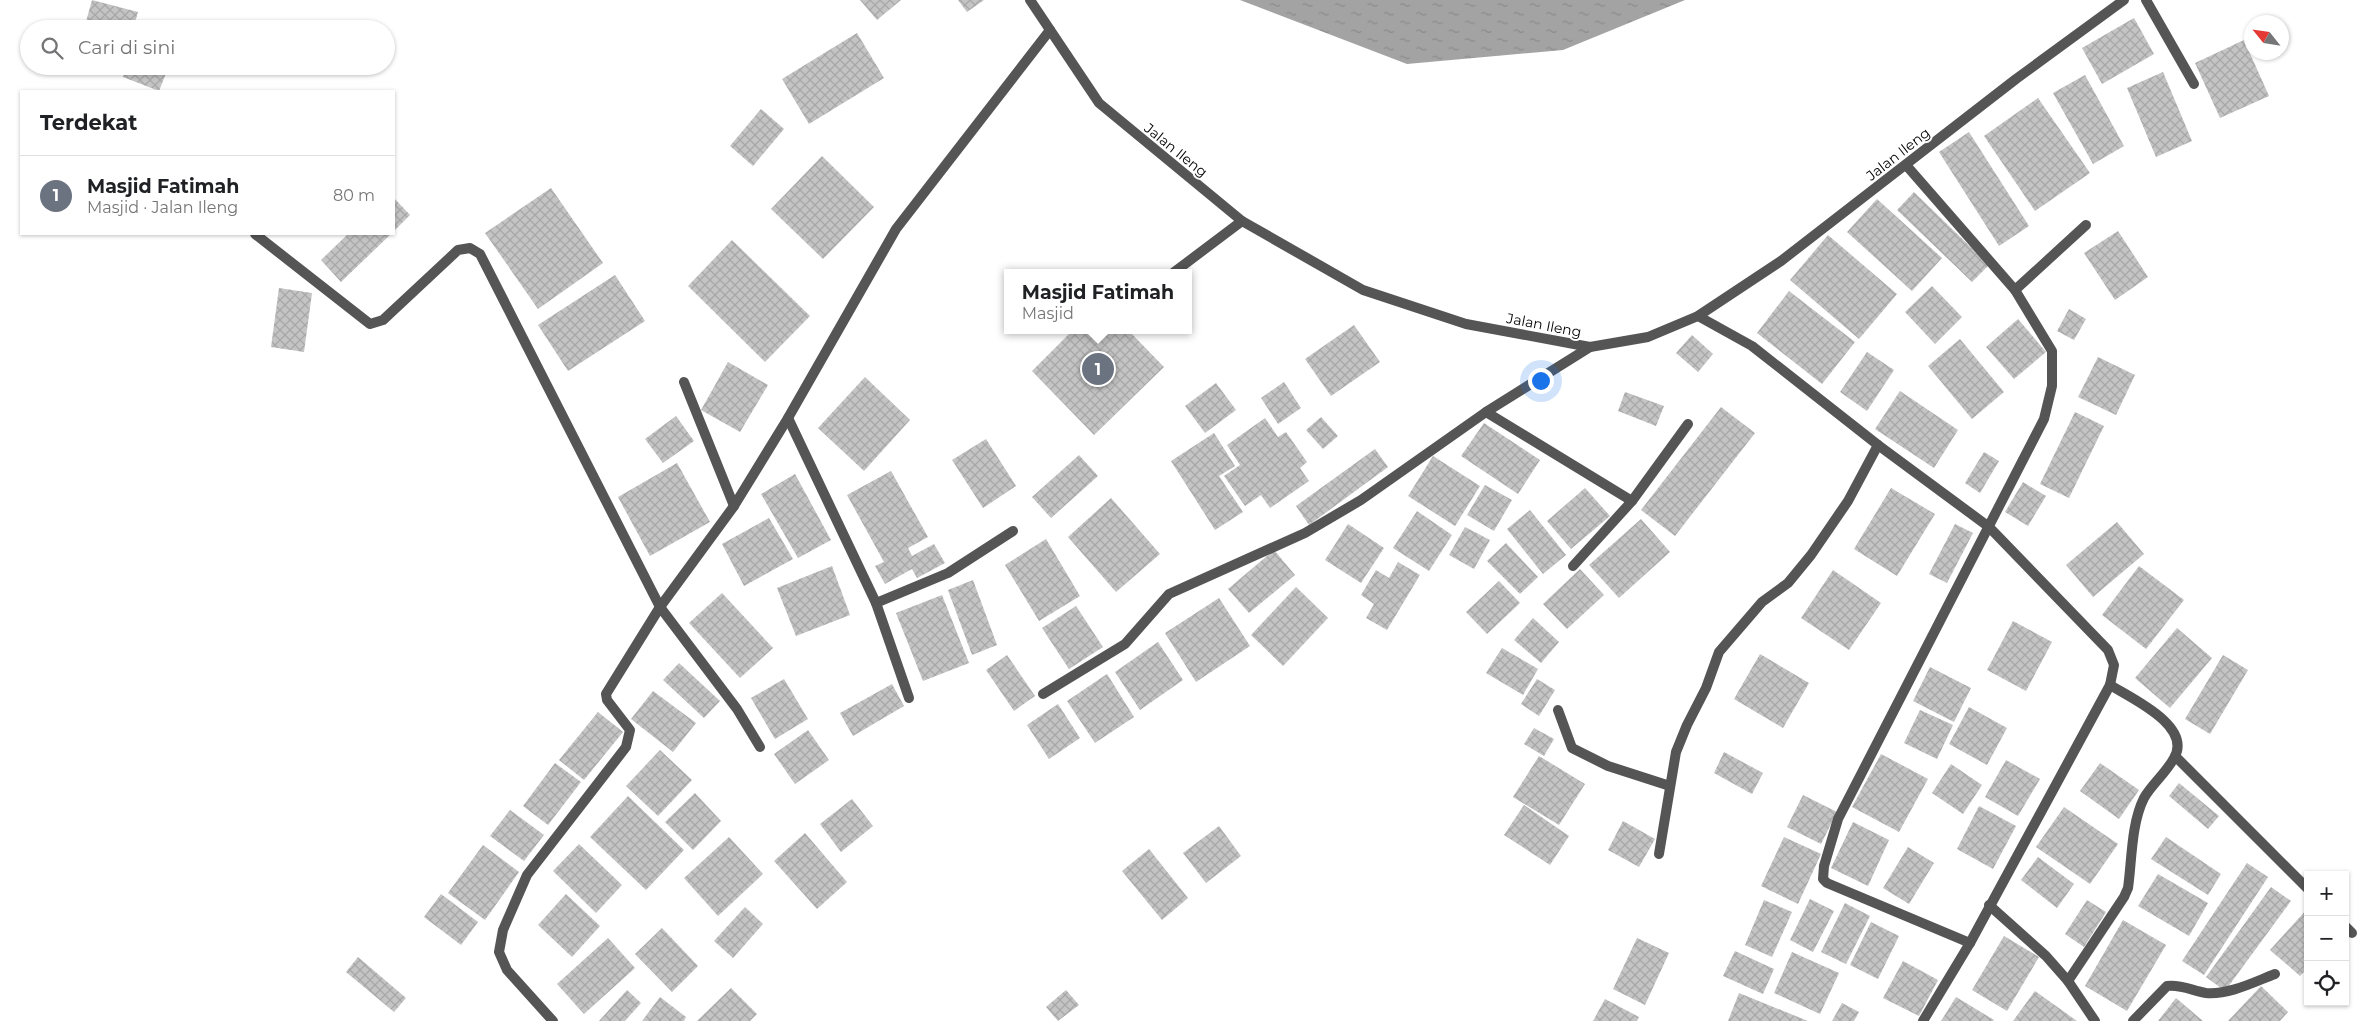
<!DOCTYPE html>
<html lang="id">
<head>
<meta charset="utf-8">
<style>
	body { margin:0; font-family:Montserrat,sans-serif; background:#f6f6f6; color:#202124 }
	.controls { position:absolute; right:15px; bottom:15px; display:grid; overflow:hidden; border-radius:0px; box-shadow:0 1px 4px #0004 }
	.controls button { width:45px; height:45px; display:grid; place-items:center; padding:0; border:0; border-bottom:1px solid #e0e0e0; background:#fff; color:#202124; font:25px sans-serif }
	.compass { position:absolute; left:2244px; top:15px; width:45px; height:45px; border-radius:50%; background:#fff; box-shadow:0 1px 4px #0004; rotate:300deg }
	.you { position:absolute; left:1540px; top:380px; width:18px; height:18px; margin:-12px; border:4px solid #fff; border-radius:50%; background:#1a73e8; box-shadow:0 0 0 8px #1a73e833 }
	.badge { display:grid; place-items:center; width:32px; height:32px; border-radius:50%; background:#000; color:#fff; font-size:16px; font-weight:700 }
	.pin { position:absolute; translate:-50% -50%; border:2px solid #fff; box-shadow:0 1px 5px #0006 }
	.popup { position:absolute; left:1004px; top:269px; width:188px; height:65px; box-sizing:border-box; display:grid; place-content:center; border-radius:0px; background:#fff; filter:drop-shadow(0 1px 4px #0005); font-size:16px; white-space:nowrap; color:#757577 }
	.popup b { font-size:19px; color:#202124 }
	.popup::after { content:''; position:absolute; left:50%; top:100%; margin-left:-10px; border:10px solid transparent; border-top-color:#fff }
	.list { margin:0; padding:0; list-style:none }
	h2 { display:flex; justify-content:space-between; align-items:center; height:65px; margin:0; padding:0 20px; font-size:21px }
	h2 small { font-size:16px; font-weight:400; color:#757577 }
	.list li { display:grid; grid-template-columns:32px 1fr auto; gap:15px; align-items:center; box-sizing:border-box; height:80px; padding:0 20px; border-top:1px solid #e0e0e0 }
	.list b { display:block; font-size:19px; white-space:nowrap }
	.list p { margin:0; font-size:16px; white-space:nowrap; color:#757577 }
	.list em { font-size:16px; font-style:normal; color:#757577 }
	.icon { flex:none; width:28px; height:28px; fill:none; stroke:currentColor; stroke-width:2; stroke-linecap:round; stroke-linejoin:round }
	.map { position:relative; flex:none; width:2364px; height:1021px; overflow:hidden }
	.search { position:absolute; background:#fff; box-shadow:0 1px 4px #0004; left:20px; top:20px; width:375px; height:55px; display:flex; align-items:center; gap:12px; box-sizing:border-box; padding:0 18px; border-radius:28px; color:#757577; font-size:19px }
	.panel { position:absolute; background:#fff; box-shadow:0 1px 4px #0004; left:20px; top:90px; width:375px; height:145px; border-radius:0px }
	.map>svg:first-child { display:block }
	.water { fill:url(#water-ripples) }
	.building { fill:url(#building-cross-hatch) }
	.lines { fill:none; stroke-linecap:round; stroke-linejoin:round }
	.service { stroke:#555; stroke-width:10 }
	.minor { stroke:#555; stroke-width:10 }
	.tertiary { stroke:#555; stroke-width:10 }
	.labels { text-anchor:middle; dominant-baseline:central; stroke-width:4; stroke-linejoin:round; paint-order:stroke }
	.street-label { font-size:14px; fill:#000; stroke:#fff }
</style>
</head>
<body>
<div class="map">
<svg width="2364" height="1021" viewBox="0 0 2364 1021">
	<defs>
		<pattern id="water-ripples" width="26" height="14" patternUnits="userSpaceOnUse" patternTransform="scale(1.25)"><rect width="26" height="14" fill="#a3a3a3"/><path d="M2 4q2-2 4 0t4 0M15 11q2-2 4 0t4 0" fill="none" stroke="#8b8b8b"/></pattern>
		<pattern id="building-cross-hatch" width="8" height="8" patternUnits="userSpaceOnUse" patternTransform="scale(1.25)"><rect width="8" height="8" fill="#c4c4c4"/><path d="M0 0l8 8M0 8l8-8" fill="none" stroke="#a7a7a7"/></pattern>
	</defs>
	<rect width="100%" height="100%" fill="#fff"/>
	<polygon class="water" points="1240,0 1685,0 1563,50 1407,64"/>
	<g class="building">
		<polygon points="92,0 138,12 133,29 84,29"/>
		<polygon points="860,0 901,0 877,20"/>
		<polygon points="958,0 984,0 967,12"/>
		<polygon points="2134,18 2154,54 2102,84 2082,48"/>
		<polygon points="857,33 884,78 809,124 782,79"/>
		<polygon points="2244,40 2269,96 2220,118 2195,63"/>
		<polygon points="127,66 169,66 159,91 123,77"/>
		<polygon points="2163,72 2192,141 2156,157 2127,88"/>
		<polygon points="2085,75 2124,146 2093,164 2053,93"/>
		<polygon points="2038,98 2090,173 2035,211 1984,136"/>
		<polygon points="761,109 784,129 753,166 730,146"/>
		<polygon points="1969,132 2029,226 1999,246 1939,152"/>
		<polygon points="822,156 874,207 823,259 771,209"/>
		<polygon points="551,188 603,263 538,309 485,233"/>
		<polygon points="1914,192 1989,265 1972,282 1897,210"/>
		<polygon points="394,198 410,215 394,231"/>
		<polygon points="1877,199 1942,258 1912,291 1847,232"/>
		<polygon points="2118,231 2148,277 2115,300 2084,253"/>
		<polygon points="348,234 391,234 341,282 321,260"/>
		<polygon points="1828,235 1897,294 1859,339 1790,280"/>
		<polygon points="732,240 810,316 765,362 688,286"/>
		<polygon points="615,275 645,321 568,371 538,325"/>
		<polygon points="1932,286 1962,317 1935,344 1905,312"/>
		<polygon points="279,288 312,293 304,352 271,347"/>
		<polygon points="1789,291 1855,342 1822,384 1757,333"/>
		<polygon points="2069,309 2086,319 2074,340 2057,331"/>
		<polygon points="2018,319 2046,352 2014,379 1986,347"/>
		<polygon points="1354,325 1380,362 1331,396 1305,359"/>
		<polygon points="1073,330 1128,330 1164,367 1094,435 1032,371"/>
		<polygon points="1692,335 1713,354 1698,372 1676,353"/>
		<polygon points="1960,339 2004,392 1972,419 1928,366"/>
		<polygon points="1867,352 1894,370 1867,411 1840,392"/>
		<polygon points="2098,357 2135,375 2116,415 2078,397"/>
		<polygon points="728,362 768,385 740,432 701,410"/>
		<polygon points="865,377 910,420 864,471 818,428"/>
		<polygon points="1284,382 1301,408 1278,424 1261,398"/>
		<polygon points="1216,383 1236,410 1205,433 1185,406"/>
		<polygon points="1900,391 1958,430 1934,468 1875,429"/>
		<polygon points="1625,392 1664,406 1656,426 1618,411"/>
		<polygon points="1721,407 1755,433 1675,536 1641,510"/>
		<polygon points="2075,412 2104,426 2069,498 2040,484"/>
		<polygon points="676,416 694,441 663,463 645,439"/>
		<polygon points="1321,417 1338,436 1323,449 1306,430"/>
		<polygon points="1265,418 1278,437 1286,432 1307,462 1300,468 1309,481 1270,508 1261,495 1245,506 1224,476 1240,465 1227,445"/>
		<polygon points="1484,423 1540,460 1518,494 1461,456"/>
		<polygon points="1214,433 1235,466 1219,476 1243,512 1215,530 1171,461"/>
		<polygon points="986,439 1016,486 983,508 952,460"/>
		<polygon points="1375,449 1388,467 1309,525 1296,506"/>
		<polygon points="1984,452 1999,461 1980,493 1965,483"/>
		<polygon points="1079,455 1098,476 1051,518 1032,497"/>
		<polygon points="1433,456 1480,486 1455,526 1408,496"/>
		<polygon points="677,463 710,522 650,556 618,497"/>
		<polygon points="891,471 928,537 908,548 912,556 934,544 945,563 917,578 912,569 885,584 875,566 884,562 847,495"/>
		<polygon points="795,474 831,540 798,558 761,494"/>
		<polygon points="2023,482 2046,496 2028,526 2005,512"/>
		<polygon points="1485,485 1512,500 1494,531 1467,515"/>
		<polygon points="1585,488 1610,516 1571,549 1547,521"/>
		<polygon points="1891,488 1935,514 1897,576 1854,549"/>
		<polygon points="1111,498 1160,554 1116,592 1068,537"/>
		<polygon points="1530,510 1566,555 1543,574 1507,529"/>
		<polygon points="1417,511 1452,535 1429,571 1393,548"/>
		<polygon points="769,518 793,559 744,586 722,544"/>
		<polygon points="1641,519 1670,552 1619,598 1589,565"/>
		<polygon points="2117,522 2144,554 2093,597 2066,565"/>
		<polygon points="1348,524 1384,548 1361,583 1325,560"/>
		<polygon points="1955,524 1973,533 1947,583 1929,574"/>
		<polygon points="1465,527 1490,540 1474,569 1449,555"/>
		<polygon points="1046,539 1080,596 1039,621 1005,565"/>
		<polygon points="1506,543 1538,577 1520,594 1487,561"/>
		<polygon points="1274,550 1295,575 1249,613 1228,589"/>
		<polygon points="1398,562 1420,575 1387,630 1366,618 1374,604 1361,595 1376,570 1389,578"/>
		<polygon points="832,566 850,615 796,636 777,588"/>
		<polygon points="2139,566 2184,600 2146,649 2102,615"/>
		<polygon points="1580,569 1604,595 1567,629 1543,604"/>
		<polygon points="1833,570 1881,603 1849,650 1801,618"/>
		<polygon points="973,580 997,645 972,655 948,590"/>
		<polygon points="1499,581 1520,603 1487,634 1466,612"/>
		<polygon points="1296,587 1328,618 1283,666 1251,635"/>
		<polygon points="722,593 773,648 740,678 689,623"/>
		<polygon points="942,595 969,663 923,681 896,613"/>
		<polygon points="1219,598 1250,646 1196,682 1165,633"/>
		<polygon points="1076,606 1103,647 1069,669 1042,628"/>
		<polygon points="1533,618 1559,642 1541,663 1514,640"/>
		<polygon points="2013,621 2052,642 2026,691 1987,670"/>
		<polygon points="2177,628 2212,658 2170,708 2135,678"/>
		<polygon points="1158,642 1183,680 1140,710 1115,672"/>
		<polygon points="1502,648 1538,669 1523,695 1486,673"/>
		<polygon points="1760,654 1809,683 1783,728 1734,699"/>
		<polygon points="1007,655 1035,696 1014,711 986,670"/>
		<polygon points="2223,655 2248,670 2210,734 2185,719"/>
		<polygon points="679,663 720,701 704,718 663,680"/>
		<polygon points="1930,667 1971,688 1954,722 1913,701"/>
		<polygon points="1107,674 1134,717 1095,743 1067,701"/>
		<polygon points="784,679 808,719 775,739 751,698"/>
		<polygon points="1537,679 1555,690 1539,716 1521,704"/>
		<polygon points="892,684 904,706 853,736 840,713"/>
		<polygon points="653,691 696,723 673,752 631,719"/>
		<polygon points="1058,704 1080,738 1049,759 1027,725"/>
		<polygon points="1969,707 2007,728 1987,765 1949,744"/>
		<polygon points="1920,710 1953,725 1937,759 1904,743"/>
		<polygon points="598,712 623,732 584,780 559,760"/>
		<polygon points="1534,728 1554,739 1544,756 1524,744"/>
		<polygon points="808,730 829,760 795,784 774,754"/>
		<polygon points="660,750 692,780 658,816 626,786"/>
		<polygon points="1724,752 1763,773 1752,794 1714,773"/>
		<polygon points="1881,754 1928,779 1899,832 1852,807"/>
		<polygon points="1539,756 1585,784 1559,825 1513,797"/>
		<polygon points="2006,760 2040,779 2018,816 1985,797"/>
		<polygon points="555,763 581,782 548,825 523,806"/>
		<polygon points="2100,763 2139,790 2119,819 2080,791"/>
		<polygon points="1951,764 1982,785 1963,814 1932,793"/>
		<polygon points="2179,783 2219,816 2208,829 2169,796"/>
		<polygon points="695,793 721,821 693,850 665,822"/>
		<polygon points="1803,795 1837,812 1821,844 1787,827"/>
		<polygon points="628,796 684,850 646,890 590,837"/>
		<polygon points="852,799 873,826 841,852 820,824"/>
		<polygon points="1524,805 1569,836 1550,865 1504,835"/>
		<polygon points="1979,806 2016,826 1993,869 1957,849"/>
		<polygon points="2064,807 2118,844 2090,884 2036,847"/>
		<polygon points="510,810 544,835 524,861 490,836"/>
		<polygon points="1623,821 1655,839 1639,867 1608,850"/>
		<polygon points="1853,822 1889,840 1868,886 1831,868"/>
		<polygon points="1219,826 1241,856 1206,883 1183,853"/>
		<polygon points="805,833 847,882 817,909 774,861"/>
		<polygon points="729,837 763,874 718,916 684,878"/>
		<polygon points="1784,837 1821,854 1798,904 1761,886"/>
		<polygon points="2166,837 2221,874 2208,895 2151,859"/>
		<polygon points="579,844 622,885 596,913 553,871"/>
		<polygon points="483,845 519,872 485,920 448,893"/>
		<polygon points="1908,847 1934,863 1909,904 1883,888"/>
		<polygon points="1149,849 1188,898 1162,920 1122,871"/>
		<polygon points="2038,857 2074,884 2057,908 2021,880"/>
		<polygon points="2247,863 2268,877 2204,975 2182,961"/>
		<polygon points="2158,874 2208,903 2189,936 2138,906"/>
		<polygon points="2271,887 2291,901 2225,991 2206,977"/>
		<polygon points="441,894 478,922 461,945 424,917"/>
		<polygon points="566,894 600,926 572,957 538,925"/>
		<polygon points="1810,899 1834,911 1813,952 1790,940"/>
		<polygon points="1764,900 1792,912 1772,957 1745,945"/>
		<polygon points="2087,900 2106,912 2084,947 2065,934"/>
		<polygon points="1845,903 1870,916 1846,964 1821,952"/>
		<polygon points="745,907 763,924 733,958 714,941"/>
		<polygon points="2308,908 2308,968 2300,976 2270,950"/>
		<polygon points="2123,920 2166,945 2127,1011 2085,986"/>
		<polygon points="1871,922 1899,936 1878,979 1850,965"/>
		<polygon points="662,928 698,966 672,992 635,954"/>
		<polygon points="2004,936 2039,957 2007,1011 1972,990"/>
		<polygon points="608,938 635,968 584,1014 557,984"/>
		<polygon points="1637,938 1669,953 1645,1005 1613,989"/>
		<polygon points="1735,951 1774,969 1763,994 1723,976"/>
		<polygon points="1792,952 1839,973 1820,1014 1774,993"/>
		<polygon points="358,957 406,998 394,1012 346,972"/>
		<polygon points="1903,961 1938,980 1919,1016 1883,998"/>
		<polygon points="2261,986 2288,1012 2280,1021 2228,1021"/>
		<polygon points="731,988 757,1014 750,1021 697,1021"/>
		<polygon points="627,990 641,1003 625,1021 599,1021"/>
		<polygon points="1066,990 1079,1005 1058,1021 1046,1007"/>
		<polygon points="2035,991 2077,1021 2013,1021"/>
		<polygon points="1739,993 1808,1021 1728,1021"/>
		<polygon points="660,997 686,1017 684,1021 642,1021"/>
		<polygon points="1956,997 1994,1020 1993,1021 1941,1021"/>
		<polygon points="2176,998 2203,1021 2158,1021"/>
		<polygon points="1605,999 1639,1017 1637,1021 1593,1021"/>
		<polygon points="1842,1003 1859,1012 1854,1021 1832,1021"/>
	</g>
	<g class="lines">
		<polyline class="service" points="1173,273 1242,221"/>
		<g class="minor">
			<polyline points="2146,0 2194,84"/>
			<polyline points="1906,165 2015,290 2086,225"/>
			<polyline points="255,234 370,324 383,320 458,250 470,248 480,254 660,607 734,506 788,418 896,229 1050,30"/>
			<polyline points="1698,316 1752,346 1878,445 1989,527 2108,650 2114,665 2110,685 1970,943 1923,1021"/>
			<polyline points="684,382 734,506"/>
			<polyline points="1486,412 1632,501"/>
			<polyline points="788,418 876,603 948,573 1013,531"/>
			<polyline points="1573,566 1632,501 1688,424"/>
			<polyline points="876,603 909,698"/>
			<polyline points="1043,694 1125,644 1169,594 1305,533 1361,500 1486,412 1590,347"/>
			<polyline points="1558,710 1572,748 1608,766 1670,786"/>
			<polyline points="2176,757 2308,889"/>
			<polyline points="1659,854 1676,752 1687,725 1706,688 1719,652 1762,602 1788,583 1811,555 1848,501 1878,445"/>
			<polyline points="1989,905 2046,956 2068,981 2095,1021"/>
			<polyline points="2345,926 2352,933"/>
			<polyline points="1970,943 1827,883 1823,879 1824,866 1838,819 2044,419 2052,386 2052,351 2015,290"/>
			<path d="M 2068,981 L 2124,897 L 2128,888 C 2132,860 2131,824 2144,798 C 2152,784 2166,773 2174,758 C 2193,726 2131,698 2110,685"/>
			<polyline points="553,1021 507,970 499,952 503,930 527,875 626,747 630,730 607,700 606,694 660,607 737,709 760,747"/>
			<path d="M 2133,1021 L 2167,986 C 2181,984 2193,991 2206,993 C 2229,995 2254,982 2275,974"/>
		</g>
		<polyline class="tertiary" points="1030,0 1099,103 1242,221 1363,290 1466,324 1590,347 1648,337 1698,316 1781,261 2016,79 2124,0"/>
	</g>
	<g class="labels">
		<g class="street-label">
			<text transform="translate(1176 150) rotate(39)">Jalan Ileng</text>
			<text transform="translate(1898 154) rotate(-38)">Jalan Ileng</text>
			<text transform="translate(1544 325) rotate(11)">Jalan Ileng</text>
		</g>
	</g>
</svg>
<div class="controls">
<button>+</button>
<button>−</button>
<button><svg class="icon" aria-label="locate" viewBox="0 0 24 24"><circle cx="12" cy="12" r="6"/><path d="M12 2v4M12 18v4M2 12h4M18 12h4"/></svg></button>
</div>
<svg class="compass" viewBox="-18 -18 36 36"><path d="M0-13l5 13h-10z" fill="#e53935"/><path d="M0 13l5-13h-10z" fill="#757577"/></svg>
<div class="you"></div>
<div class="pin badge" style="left:1098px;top:369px;background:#6b7280">1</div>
<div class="popup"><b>Masjid Fatimah</b>Masjid</div>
<div class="search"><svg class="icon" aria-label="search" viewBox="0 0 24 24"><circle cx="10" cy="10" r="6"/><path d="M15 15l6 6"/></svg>Cari di sini</div>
<section class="panel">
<h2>Terdekat<small></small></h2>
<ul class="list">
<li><span class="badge" style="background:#6b7280">1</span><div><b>Masjid Fatimah</b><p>Masjid · Jalan Ileng</p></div><em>80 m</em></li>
</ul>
</section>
</div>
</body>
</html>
